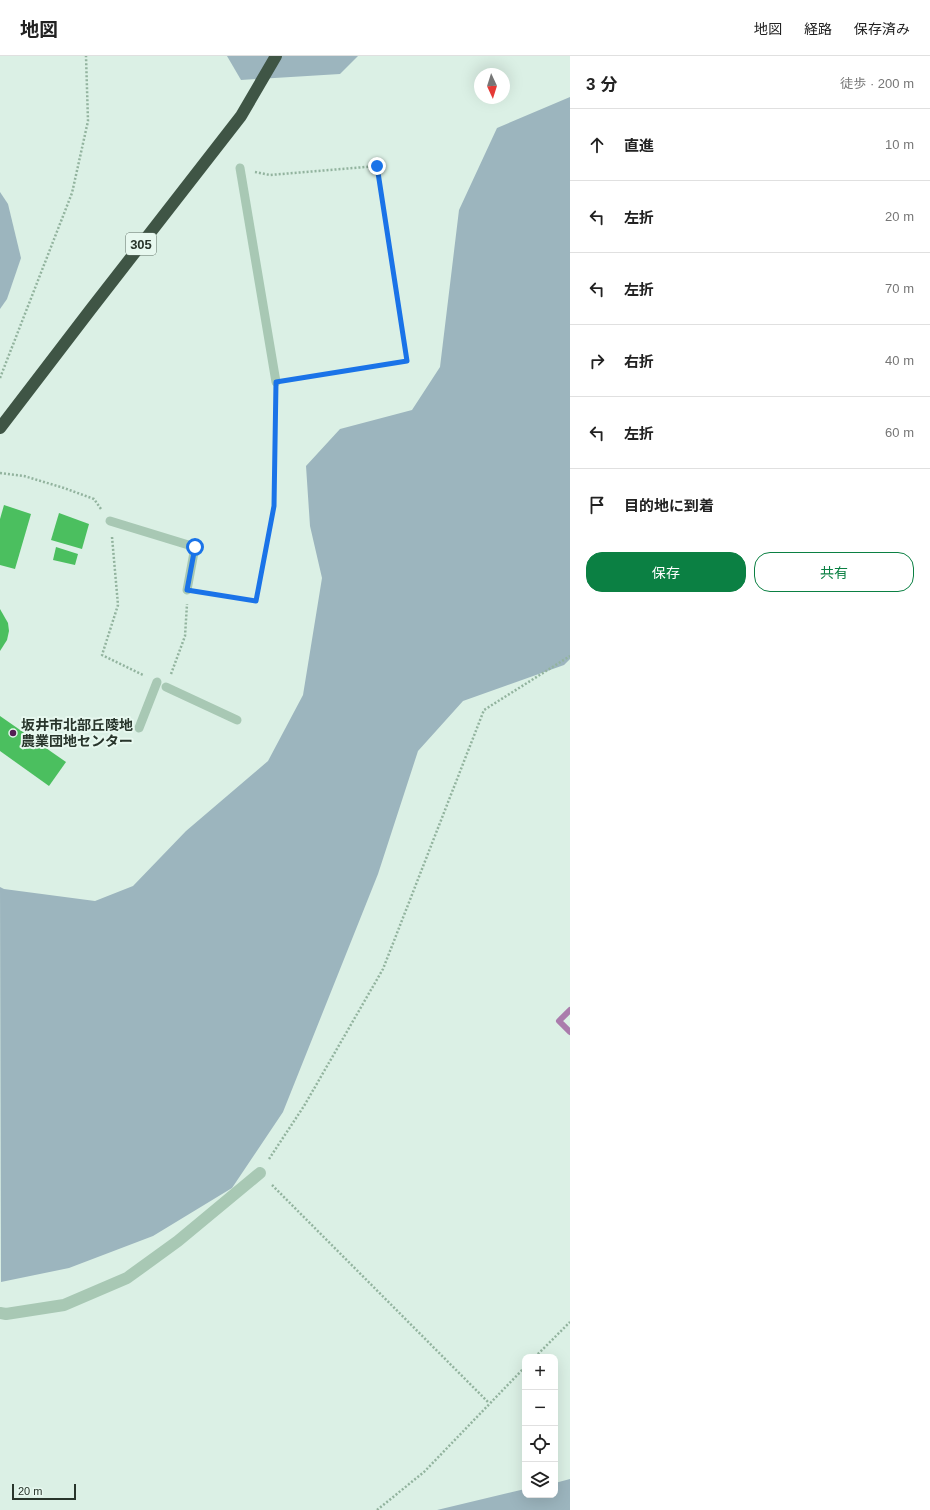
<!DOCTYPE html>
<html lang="ja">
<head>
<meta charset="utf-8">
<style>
	body { margin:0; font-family:Helvetica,"Noto Sans JP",sans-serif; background:#f2f2f2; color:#222 }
	.controls { position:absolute; right:12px; bottom:12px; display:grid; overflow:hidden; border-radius:8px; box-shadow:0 4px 16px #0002 }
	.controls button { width:36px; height:36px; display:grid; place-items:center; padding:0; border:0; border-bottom:1px solid #e0e0e0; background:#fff; color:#222; font:20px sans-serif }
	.compass { position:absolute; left:474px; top:12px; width:36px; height:36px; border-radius:50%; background:#fff; box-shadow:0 4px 16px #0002; rotate:176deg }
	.scale { position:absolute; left:12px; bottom:10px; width:64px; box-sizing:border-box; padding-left:4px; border:2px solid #28352b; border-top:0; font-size:11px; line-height:14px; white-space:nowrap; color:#28352b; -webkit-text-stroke:3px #e7f8ef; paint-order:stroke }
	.stop { position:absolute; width:12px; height:12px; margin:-9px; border:3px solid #1a73e8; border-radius:50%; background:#fff }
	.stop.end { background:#1a73e8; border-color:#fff; box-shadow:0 1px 4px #0008 }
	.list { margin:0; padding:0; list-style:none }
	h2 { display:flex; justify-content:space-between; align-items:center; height:52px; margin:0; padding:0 16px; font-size:17px }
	h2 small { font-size:13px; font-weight:400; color:#767676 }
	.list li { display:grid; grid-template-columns:26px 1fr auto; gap:12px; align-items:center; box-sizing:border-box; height:72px; padding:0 16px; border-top:1px solid #e0e0e0 }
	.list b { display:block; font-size:15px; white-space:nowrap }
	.list em { font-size:13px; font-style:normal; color:#767676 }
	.actions { display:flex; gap:8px; padding:12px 16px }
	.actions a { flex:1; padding:9px 0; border:1px solid #0b8043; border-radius:16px; text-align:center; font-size:14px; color:#0b8043 }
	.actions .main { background:#0b8043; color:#fff }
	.icon { flex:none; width:22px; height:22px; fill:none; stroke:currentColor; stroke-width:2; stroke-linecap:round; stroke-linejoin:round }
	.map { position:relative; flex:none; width:570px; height:1454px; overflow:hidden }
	header { display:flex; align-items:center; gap:24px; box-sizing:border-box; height:56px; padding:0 20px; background:#fff; border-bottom:1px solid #e0e0e0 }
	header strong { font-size:19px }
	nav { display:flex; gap:22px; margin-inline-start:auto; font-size:14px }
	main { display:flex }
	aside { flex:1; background:#fff }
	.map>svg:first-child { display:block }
	.green { fill:#9cb5be }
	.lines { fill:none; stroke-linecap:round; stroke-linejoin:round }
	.stream { stroke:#aa7cac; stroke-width:6 }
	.building { fill:#4bbf5f }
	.path { stroke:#92b39e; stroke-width:2.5; stroke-dasharray:2 2; stroke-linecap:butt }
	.lane { stroke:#a8c8b4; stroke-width:9 }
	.street { stroke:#a8c8b4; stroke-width:12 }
	.highway { stroke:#3f5545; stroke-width:12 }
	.route { stroke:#1a73e8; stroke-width:5 }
	.poi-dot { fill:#542054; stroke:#e7f8ef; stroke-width:1.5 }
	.labels { text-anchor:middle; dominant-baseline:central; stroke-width:4; stroke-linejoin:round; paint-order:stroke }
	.shield { fill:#e7f8ef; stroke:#617066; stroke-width:1 }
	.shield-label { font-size:13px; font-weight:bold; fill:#28352b }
	.poi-label { font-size:14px; font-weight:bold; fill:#28352b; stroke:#e7f8ef; text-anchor:start }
</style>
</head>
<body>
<header>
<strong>地図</strong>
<nav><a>地図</a><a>経路</a><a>保存済み</a></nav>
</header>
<main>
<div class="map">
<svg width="570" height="1454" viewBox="0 0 570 1454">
	<rect width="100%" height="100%" fill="#dbf0e5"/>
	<g class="green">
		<polygon points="227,0 358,0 340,18 241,24"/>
		<polygon points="570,41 570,603 564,609 463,645 418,695 378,818 283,1056 232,1132 153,1180 69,1212 1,1226 0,831 4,833 95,845 133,830 186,775 268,705 303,639 322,522 310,470 306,410 340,373 412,354 440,311 459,154 497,72"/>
		<polygon points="0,136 8,148 21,202 7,243 0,253"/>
		<polygon points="570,1423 570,1454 437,1454 525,1433 525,1439 555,1439 555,1427"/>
	</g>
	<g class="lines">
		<polyline class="stream" points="570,954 559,965 570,976"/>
	</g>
	<g class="building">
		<polygon points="4,449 31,458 15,513 0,509 0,463"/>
		<polygon points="59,457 89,468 82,493 51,484"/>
		<polygon points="56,491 78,498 75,509 53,504"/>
		<polygon points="0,553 8,567 9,575 7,584 0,595"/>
		<polygon points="0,660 66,706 49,730 0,695"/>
	</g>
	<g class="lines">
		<g class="path">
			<polyline points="255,116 270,119 377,110 407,305 290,324"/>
			<polyline points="0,322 72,137 88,65 86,0"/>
			<polyline points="0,417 24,420 64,432 94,443 101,453"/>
			<polyline points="112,481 118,549 102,599 143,619"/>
			<polyline points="201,536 256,545 274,450 276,341"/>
			<polyline points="171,618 185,580 187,548"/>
			<polyline points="269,1103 304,1050 383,913 484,654 570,600"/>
			<polyline points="272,1129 489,1347"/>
			<polyline points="535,1301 570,1266"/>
			<polyline points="377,1454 424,1416 525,1311"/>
		</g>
		<g class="lane">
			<polyline points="240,112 276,326"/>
			<polyline points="110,465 195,491 187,534"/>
			<polyline points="166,631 237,664"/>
			<polyline points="139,672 157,626"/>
		</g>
		<polyline class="street" points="0,1257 6,1258 64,1249 127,1222 178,1185 260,1117"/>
		<polyline class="highway" points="0,372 91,253 241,60 276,0"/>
	</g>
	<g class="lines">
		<polyline class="route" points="195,491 187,534 256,545 274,450 276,326 407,305 377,110"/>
	</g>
	<circle class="poi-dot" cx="13" cy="677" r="4"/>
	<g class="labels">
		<rect class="shield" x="126" y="177" width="30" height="22" rx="3"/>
		<g class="shield-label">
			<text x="141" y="188">305</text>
		</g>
		<g class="poi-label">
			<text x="21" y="669">坂井市北部丘陵地<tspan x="21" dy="16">農業団地センター</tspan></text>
		</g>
	</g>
</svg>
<div class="controls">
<button>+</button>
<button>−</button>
<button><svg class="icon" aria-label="locate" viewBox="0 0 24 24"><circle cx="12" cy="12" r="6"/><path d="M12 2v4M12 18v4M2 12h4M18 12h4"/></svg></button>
<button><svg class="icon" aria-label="layers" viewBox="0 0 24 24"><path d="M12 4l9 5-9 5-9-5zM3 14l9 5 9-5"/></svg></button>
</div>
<svg class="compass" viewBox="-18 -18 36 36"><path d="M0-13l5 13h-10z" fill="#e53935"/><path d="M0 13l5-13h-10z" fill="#767676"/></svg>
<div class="scale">20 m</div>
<div class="stop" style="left:195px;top:491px"></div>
<div class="stop end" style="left:377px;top:110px"></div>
</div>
<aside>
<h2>3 分<small>徒歩 · 200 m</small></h2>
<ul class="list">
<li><svg class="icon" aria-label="ahead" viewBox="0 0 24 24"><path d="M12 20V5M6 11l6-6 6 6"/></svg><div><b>直進</b></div><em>10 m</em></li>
<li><svg class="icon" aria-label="left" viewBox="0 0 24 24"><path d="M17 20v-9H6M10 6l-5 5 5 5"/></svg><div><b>左折</b></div><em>20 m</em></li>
<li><svg class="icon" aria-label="left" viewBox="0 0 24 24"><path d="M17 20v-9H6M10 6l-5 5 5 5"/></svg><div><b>左折</b></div><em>70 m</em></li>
<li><svg class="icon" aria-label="right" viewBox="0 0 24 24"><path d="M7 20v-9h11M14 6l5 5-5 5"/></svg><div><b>右折</b></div><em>40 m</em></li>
<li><svg class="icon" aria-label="left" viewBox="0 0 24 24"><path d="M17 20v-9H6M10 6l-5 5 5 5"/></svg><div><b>左折</b></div><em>60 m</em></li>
<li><svg class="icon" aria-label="arrive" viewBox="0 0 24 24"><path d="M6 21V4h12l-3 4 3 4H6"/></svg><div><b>目的地に到着</b></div></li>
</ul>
<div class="actions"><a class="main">保存</a><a>共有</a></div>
</aside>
</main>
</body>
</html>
